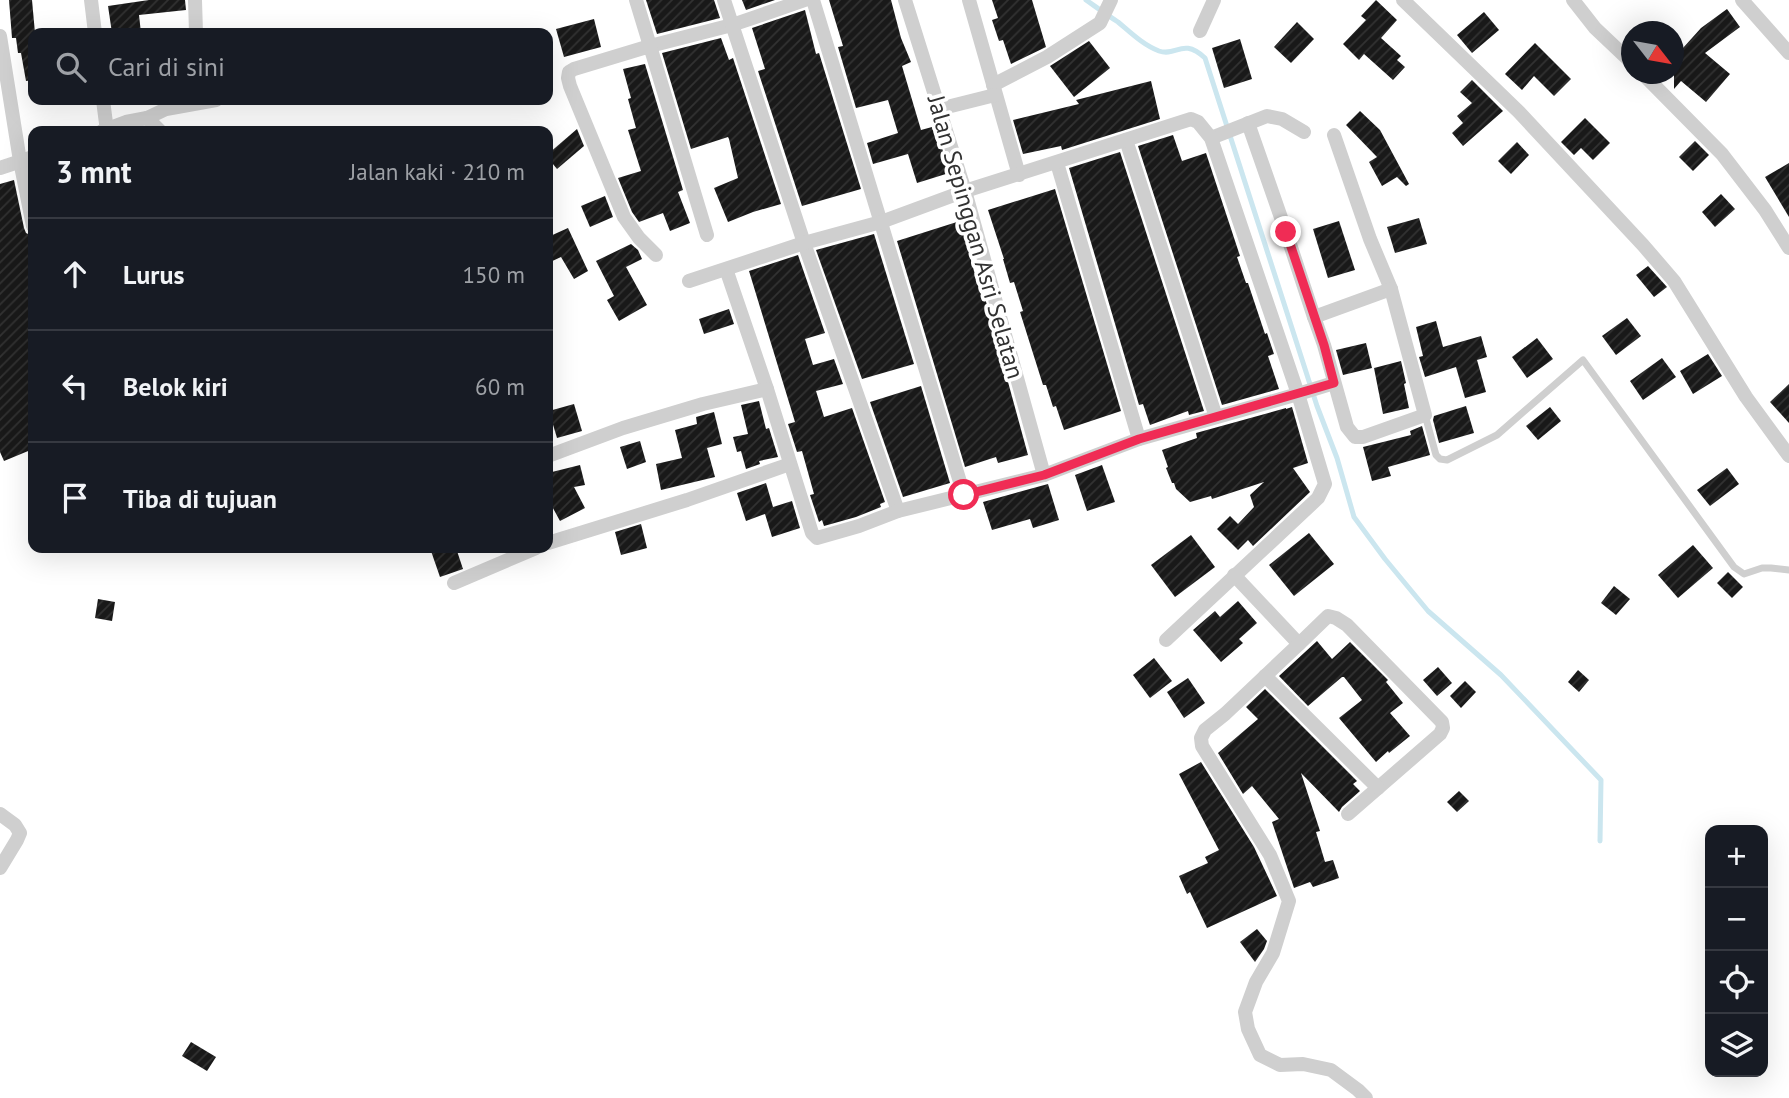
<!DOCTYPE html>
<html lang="id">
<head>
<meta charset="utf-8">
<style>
	body { margin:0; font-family:"PT Sans",sans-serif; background:#20242c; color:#f1f3f6 }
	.controls { position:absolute; right:21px; bottom:21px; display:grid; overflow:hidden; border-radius:14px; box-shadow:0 7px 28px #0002 }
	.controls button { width:63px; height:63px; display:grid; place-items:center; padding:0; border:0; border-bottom:2px solid #363941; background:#171b24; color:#f1f3f6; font:35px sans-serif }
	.compass { position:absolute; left:1621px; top:21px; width:63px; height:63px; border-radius:50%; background:#171b24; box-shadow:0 7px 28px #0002; rotate:121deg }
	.stop { position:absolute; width:21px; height:21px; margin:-16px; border:5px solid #f02c55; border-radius:50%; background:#fff }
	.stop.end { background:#f02c55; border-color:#fff; box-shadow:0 2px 7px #0008 }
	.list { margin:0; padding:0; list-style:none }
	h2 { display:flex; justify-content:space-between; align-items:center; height:91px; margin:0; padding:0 28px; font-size:30px }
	h2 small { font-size:23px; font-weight:400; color:#9ea1a6 }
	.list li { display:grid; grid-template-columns:46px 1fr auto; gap:21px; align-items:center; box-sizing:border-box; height:112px; padding:0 28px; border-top:2px solid #363941 }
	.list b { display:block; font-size:26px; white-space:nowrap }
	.list em { font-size:23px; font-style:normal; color:#9ea1a6 }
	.icon { flex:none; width:38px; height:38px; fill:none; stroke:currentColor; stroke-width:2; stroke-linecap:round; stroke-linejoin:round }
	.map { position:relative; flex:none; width:1789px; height:1098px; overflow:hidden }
	.search { position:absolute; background:#171b24; box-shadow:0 7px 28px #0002; left:28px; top:28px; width:525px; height:77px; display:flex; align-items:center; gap:18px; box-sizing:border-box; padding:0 24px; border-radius:14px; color:#9ea1a6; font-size:26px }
	.panel { position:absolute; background:#171b24; box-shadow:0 7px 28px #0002; left:28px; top:126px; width:525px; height:427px; border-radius:14px }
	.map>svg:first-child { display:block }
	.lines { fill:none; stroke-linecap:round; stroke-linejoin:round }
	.stream { stroke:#cbe6ef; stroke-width:5 }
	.building { fill:url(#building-hatch) }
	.lane { stroke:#cfcfcf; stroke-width:7 }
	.street { stroke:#cfcfcf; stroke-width:14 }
	.route { stroke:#f02c55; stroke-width:9 }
	.labels { text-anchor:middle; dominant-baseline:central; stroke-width:7; stroke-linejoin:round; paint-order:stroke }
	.street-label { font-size:24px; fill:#323232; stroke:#fff }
</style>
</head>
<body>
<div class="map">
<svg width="1789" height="1098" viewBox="0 0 1789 1098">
	<defs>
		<pattern id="building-hatch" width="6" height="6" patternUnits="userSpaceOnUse" patternTransform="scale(1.75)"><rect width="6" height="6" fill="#191919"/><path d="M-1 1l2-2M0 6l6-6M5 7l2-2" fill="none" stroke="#323232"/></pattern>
	</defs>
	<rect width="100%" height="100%" fill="#fff"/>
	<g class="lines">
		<path class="stream" d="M 1086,0 C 1096,7 1107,15 1118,22 C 1130,32 1143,45 1159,51 C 1177,57 1182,37 1205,58 L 1317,406 L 1337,458 L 1354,517 L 1385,559 L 1428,611 L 1501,675 L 1601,780 L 1600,841"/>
	</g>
	<g class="building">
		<polygon points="9,0 32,0 35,33 33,33 33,80 26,81 21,53 18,53 16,38 12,38"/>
		<polygon points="149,0 185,0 186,10 139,15 141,33 112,33 108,6"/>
		<polygon points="646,0 714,0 720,18 657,34"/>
		<polygon points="742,0 775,0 746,10"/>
		<polygon points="829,0 891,0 901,38 911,62 902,66 921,130 932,127 939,149 942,148 949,173 917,183 908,154 873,164 867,143 898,133 888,100 856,108 838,47 843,46"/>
		<polygon points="992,0 1032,0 1046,47 1011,64 1003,40 999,41 992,20 998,18"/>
		<polygon points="1376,0 1397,20 1381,38 1401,56 1397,60 1405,67 1393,80 1364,54 1359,60 1343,44 1366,20 1361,16"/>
		<polygon points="1727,9 1740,27 1705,53 1730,74 1706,102 1681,81 1674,89 1674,58 1701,28"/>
		<polygon points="805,10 816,54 819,53 861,189 802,206 758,71 765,69 752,28"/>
		<polygon points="1484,12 1499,30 1472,53 1457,35"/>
		<polygon points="594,19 601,47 564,57 556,29"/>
		<polygon points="1297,22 1314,39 1291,63 1274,47"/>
		<polygon points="721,38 729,60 733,58 781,204 753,212 728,222 714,188 738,178 729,139 728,137 691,149 662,53"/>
		<polygon points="1240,39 1252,79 1224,88 1212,48"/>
		<polygon points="1089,41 1110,68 1074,97 1050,66"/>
		<polygon points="1535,43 1571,79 1554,96 1534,76 1522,90 1505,74"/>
		<polygon points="645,64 683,190 678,192 690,223 670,231 663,213 639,222 632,212 618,178 641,171 628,130 636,128 628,99 631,98 623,69"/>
		<polygon points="1472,80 1503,111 1463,146 1452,133 1463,123 1457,116 1472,103 1460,92"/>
		<polygon points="1151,81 1160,119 1062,150 1061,146 1023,154 1013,120 1079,104 1076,100"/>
		<polygon points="1360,111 1380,130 1409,184 1406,186 1397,177 1382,186 1369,162 1377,157 1346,125"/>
		<polygon points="1585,118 1610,143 1593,160 1581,148 1574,155 1561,142"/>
		<polygon points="577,129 584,146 557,169 548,158 548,154"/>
		<polygon points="1173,135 1182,161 1206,153 1240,256 1237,257 1246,283 1248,283 1265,334 1267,333 1274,354 1268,356 1279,389 1222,405 1138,146"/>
		<polygon points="1695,141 1709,155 1693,171 1679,157"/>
		<polygon points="1517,142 1529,155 1511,174 1498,161"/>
		<polygon points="1120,152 1204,411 1189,415 1188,411 1150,425 1143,404 1139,405 1069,168"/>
		<polygon points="1789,163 1789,217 1765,177"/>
		<polygon points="14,180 24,228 26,233 30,235 33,244 33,449 4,461 0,452 0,184"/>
		<polygon points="1055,189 1121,411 1064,430 1056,406 1053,407 1046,385 1043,385 1020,312 1023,311 1014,282 1010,283 1003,259 1004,259 988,210"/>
		<polygon points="1721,194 1735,209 1715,227 1702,212"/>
		<polygon points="605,196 613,217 590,227 581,206"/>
		<polygon points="1419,218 1427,244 1395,253 1387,227"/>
		<polygon points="960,221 974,271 982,298 985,298 1028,455 998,463 996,457 965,467 897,241"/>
		<polygon points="1339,221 1355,270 1328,278 1313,229"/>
		<polygon points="568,228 588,271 574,279 561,257 548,263 548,237"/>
		<polygon points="874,234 914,364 862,379 816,250"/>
		<polygon points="631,244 638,250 642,259 626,267 647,305 619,321 607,300 614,296 596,261"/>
		<polygon points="798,255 825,333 805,339 813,365 834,359 843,384 816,391 824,417 852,408 885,502 880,504 881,507 856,517 824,526 822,520 819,522 810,495 814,494 802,451 797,452 788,424 795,422 749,271"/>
		<polygon points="1648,266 1667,287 1654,297 1636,275"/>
		<polygon points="729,309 734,324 704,334 699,319"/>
		<polygon points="1627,318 1641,336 1616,355 1602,336"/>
		<polygon points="1436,321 1443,347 1481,336 1487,357 1477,360 1486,392 1465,398 1456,367 1425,377 1419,357 1423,356 1416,327"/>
		<polygon points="1537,338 1553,359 1527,378 1512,357"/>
		<polygon points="1366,343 1372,368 1343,375 1336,350"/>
		<polygon points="1708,354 1722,376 1693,394 1680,371"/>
		<polygon points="1662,358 1676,377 1643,400 1630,381"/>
		<polygon points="1401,361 1406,383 1404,384 1409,408 1383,414 1374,368"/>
		<polygon points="1789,384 1789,423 1770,402"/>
		<polygon points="921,386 950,483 903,497 870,402"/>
		<polygon points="759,401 766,429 769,428 778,457 759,461 760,464 746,469 741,451 737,452 733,437 748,434 741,405"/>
		<polygon points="574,404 582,431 557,438 549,411"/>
		<polygon points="1466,406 1474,433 1439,443 1433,420 1434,416"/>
		<polygon points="1292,407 1308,463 1293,468 1310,492 1253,546 1248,540 1238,550 1217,529 1230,516 1238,524 1254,507 1250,495 1264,482 1212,499 1211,496 1190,502 1176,489 1174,483 1172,483 1166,468 1168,467 1162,450 1197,438 1196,433 1286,408 1286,409"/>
		<polygon points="1550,407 1561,421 1538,440 1526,426"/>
		<polygon points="714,412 722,444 707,448 715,477 661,490 656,464 682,458 675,430 697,424 696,417"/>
		<polygon points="1422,426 1430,455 1388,467 1391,476 1372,481 1363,447 1411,435 1410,431"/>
		<polygon points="640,441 646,462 627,469 620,447"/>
		<polygon points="580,465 585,485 574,487 585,508 560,521 548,499 548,473"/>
		<polygon points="1102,465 1115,502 1087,511 1075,475"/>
		<polygon points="1727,468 1739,484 1710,506 1697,490"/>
		<polygon points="766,483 773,507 792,501 800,528 772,537 765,514 746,521 737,493"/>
		<polygon points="1048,484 1059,520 1033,528 1030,519 992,530 983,502"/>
		<polygon points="641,524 647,548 621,555 615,532"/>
		<polygon points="1309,533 1334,564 1294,596 1269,565"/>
		<polygon points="1191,535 1215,567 1175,597 1151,565"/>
		<polygon points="1693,545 1713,568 1678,598 1658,575"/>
		<polygon points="442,548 456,548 463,569 440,577 431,551"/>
		<polygon points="1728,572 1743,587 1732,598 1717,583"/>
		<polygon points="1614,586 1630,599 1616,615 1601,603"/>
		<polygon points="98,599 115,602 112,621 95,618"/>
		<polygon points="1238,601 1257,623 1239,639 1243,643 1221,662 1193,630 1215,611 1220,617"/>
		<polygon points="1317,641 1332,659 1350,642 1388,680 1386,682 1403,703 1390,713 1410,736 1389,753 1388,751 1376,762 1339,718 1362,700 1344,677 1342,677 1308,706 1279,676"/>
		<polygon points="1154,658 1172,681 1150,698 1133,675"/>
		<polygon points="1438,667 1452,683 1437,696 1423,680"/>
		<polygon points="1578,670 1589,680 1579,692 1568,682"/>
		<polygon points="1188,678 1205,703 1184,718 1167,692"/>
		<polygon points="1465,681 1476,692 1461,708 1450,696"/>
		<polygon points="1265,689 1357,781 1353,784 1360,791 1342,807 1339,812 1301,773 1320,831 1316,832 1325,862 1333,860 1339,878 1313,887 1310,882 1294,888 1272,822 1279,819 1252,786 1243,794 1218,753 1258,719 1246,707"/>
		<polygon points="1201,762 1254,847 1277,896 1207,928 1190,892 1187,894 1179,876 1208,863 1205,857 1219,850 1179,774"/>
		<polygon points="1459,791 1469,801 1457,812 1447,802"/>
		<polygon points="1257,929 1267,941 1264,949 1255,962 1240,942"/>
		<polygon points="191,1042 216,1057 207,1071 182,1056"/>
	</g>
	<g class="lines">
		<polyline class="lane" points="1425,415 1436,455 1440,459 1447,460 1497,435 1583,360 1734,567 1744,574 1762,568 1771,568 1789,570"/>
		<g class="street">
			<polyline points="91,0 95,33"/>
			<polyline points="195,0 196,33"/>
			<polyline points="636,0 650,46 732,25 805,0"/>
			<polyline points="724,0 804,243 898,511"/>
			<polyline points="813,0 964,495"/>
			<polyline points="905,0 965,191 1044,475"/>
			<polyline points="969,0 1019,175"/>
			<polyline points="1403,0 1519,112 1643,245 1674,281 1746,397 1789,456"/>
			<polyline points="1573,0 1595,28 1632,63"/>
			<polyline points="1742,0 1789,53"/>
			<polyline points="1200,31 1214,0"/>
			<polyline points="0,36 20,161 33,226"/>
			<polyline points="1643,74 1722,154 1765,210 1789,248"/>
			<polyline points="993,85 1047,57 1100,23 1111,0"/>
			<polyline points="103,100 107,131"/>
			<polyline points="939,109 995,95"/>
			<polyline points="147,118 160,131"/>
			<polyline points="1248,123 1286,232 1314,317"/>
			<polyline points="102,131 126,122 147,118 166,109 216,100"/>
			<polyline points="1334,135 1370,239 1391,289"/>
			<polyline points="1211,138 1267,116 1282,119 1304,132"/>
			<polyline points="1126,140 1216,417"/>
			<polyline points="1057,163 1139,439"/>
			<polyline points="0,168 33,157"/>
			<polyline points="656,255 639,238 624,217 570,86 568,78 569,72 574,69 650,46 707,235"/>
			<polyline points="689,281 804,243 881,222 965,191 1191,119 1198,122 1211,138 1298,394 1139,439 1044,475 898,511 859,526 817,538 812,533 767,389 726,269"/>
			<polygon points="1391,289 1425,415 1363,437 1355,437 1347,427 1324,345 1314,317"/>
			<polyline points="548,456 623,428 703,404 767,389"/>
			<polyline points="548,543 687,500 790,464"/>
			<polyline points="1234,575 1299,644 1328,616 1336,618 1347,625 1442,722 1443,728 1440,734 1348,814"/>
			<polyline points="454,583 536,548"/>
			<polyline points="1166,640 1318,498 1325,484 1298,394 1334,383"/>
			<polyline points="1299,644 1225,714 1205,730 1201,738 1202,746 1270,855 1289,901 1273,953 1256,982 1245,1012 1248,1029 1260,1055 1280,1065 1303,1064 1331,1070 1358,1090 1366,1098"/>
			<polyline points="1265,676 1378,788"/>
			<polyline points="0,814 15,825 20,833 17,840 0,868"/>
		</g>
	</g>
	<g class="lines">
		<polyline class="route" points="964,495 1044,475 1139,439 1334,383 1324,345 1286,232"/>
	</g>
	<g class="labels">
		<g class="street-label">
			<text transform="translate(976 237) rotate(74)">Jalan Sepinggan Asri Selatan</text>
		</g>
	</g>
</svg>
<div class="controls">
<button>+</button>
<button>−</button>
<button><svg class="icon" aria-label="locate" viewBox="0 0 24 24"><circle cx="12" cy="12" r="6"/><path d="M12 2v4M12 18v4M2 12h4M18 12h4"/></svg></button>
<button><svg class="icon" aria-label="layers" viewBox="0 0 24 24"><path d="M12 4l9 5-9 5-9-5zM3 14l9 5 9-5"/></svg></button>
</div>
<svg class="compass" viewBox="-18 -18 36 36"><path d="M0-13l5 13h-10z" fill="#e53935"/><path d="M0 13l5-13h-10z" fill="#9ea1a6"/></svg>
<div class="stop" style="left:964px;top:495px"></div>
<div class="stop end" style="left:1286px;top:232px"></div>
<div class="search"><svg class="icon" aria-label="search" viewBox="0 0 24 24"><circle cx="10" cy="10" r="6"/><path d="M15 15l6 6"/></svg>Cari di sini</div>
<section class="panel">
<h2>3 mnt<small>Jalan kaki · 210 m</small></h2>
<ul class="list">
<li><svg class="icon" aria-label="ahead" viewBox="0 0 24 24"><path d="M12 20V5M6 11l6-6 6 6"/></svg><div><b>Lurus</b></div><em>150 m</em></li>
<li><svg class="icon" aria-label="left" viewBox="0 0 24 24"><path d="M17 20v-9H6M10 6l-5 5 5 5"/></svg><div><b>Belok kiri</b></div><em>60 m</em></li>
<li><svg class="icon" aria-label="arrive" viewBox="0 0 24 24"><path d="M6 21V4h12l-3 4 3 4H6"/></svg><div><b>Tiba di tujuan</b></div></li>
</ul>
</section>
</div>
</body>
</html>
